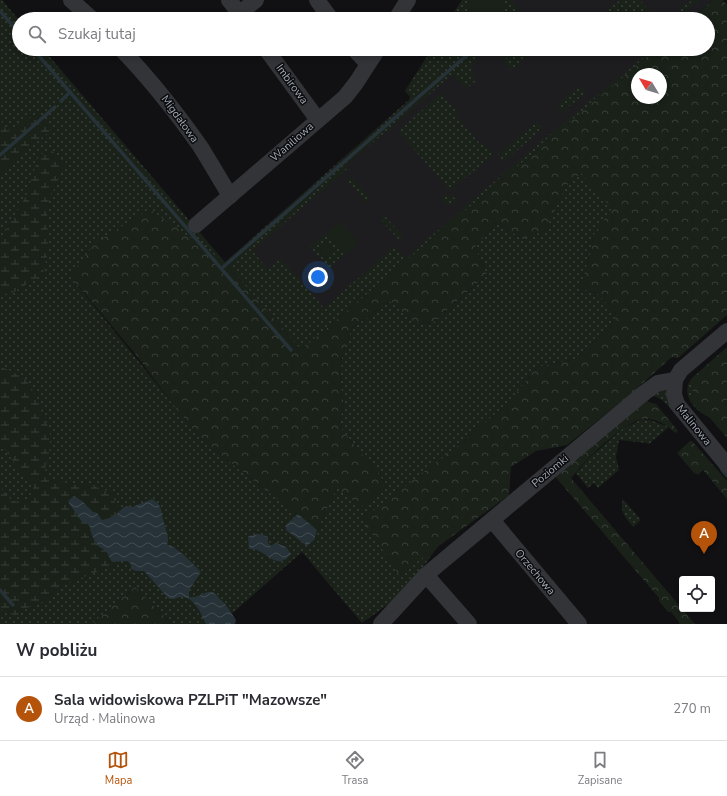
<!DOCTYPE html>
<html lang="pl">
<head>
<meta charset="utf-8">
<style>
	body { margin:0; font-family:"Nunito Sans",sans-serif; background:#f7f7f7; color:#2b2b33 }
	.controls { position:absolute; right:12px; bottom:12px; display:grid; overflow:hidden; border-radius:4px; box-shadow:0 2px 6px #0003 }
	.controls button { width:36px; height:36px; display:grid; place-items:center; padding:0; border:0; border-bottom:1px solid #e1e1e2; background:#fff; color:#2b2b33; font:20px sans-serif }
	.compass { position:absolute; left:631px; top:68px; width:36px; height:36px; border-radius:50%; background:#fff; box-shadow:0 2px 6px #0003; rotate:308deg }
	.you { position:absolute; left:318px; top:277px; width:14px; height:14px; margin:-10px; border:3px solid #fff; border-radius:50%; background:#1a73e8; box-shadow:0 0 0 6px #1a73e833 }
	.badge { display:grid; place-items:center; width:26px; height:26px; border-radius:50%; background:#b45309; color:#fff; font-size:13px; font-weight:700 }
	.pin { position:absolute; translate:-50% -33px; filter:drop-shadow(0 1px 2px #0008) }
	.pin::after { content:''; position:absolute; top:21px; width:14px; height:12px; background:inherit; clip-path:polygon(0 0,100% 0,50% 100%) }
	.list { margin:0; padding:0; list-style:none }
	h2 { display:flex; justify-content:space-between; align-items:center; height:52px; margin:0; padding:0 16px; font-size:17px }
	h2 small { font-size:13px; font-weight:400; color:#7c7c81 }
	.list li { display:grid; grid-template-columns:26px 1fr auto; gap:12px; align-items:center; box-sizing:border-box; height:64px; padding:0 16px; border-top:1px solid #e1e1e2 }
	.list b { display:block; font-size:15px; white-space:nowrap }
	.list p { margin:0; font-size:13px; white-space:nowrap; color:#7c7c81 }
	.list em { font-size:13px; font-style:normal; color:#7c7c81 }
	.icon { flex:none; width:22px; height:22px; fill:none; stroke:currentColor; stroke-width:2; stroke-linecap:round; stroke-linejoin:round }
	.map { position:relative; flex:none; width:727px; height:624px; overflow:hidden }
	.search { position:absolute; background:#fff; box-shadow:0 2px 6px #0003; left:12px; right:12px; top:12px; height:44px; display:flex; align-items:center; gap:10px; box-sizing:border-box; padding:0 14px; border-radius:22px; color:#7c7c81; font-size:15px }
	.sheet { height:116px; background:#fff }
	nav { display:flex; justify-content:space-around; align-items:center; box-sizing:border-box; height:56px; border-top:1px solid #e1e1e2; background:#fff; font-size:11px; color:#7c7c81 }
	nav a { display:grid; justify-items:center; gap:2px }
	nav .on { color:#b45309 }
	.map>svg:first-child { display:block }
	.built { fill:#1d1d20 }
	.grass { fill:url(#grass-dots) }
	.forest { fill:url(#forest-crowns); fill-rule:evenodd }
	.wetland { fill:url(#wetland-marsh) }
	.park { fill:#192119 }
	.water { fill:url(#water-waves) }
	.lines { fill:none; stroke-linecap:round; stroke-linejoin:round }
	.stream { stroke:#263237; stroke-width:3.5 }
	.minor { stroke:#323438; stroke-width:16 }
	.labels { text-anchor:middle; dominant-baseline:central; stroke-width:3; stroke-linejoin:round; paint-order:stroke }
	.street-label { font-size:11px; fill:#a1aab5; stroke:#0c0c0e }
</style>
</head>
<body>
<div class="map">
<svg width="727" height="624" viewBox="0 0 727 624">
	<defs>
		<pattern id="grass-dots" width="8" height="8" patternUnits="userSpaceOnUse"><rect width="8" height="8" fill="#192119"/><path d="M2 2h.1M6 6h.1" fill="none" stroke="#373f38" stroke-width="1.8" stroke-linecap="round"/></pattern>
		<pattern id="forest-crowns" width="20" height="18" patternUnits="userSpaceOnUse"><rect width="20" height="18" fill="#192119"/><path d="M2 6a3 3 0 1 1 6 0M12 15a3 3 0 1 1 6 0" fill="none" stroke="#373f38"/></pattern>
		<pattern id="wetland-marsh" width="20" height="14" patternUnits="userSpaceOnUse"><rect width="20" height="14" fill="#192119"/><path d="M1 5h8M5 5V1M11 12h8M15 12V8" fill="none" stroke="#373f38"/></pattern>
		<pattern id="water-waves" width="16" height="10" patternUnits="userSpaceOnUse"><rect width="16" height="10" fill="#263237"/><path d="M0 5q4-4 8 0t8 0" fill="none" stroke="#424d52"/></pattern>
	</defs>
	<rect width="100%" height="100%" fill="#111113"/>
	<g class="built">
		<polygon points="462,0 713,0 691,19 450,19"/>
		<polygon points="432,49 656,49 301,350 229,267 417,104 405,91"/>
	</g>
	<g class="grass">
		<path d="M 0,0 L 2,0 L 19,20 L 19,49 L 43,49 L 225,262 L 411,98 L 405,91 L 432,49 L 513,49 L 501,59 C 484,44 462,63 476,81 L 466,89 L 453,74 L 348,164 L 347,169 L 253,250 L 252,250 L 268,270 L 281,258 L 324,308 L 395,246 L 406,258 L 517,162 L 653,49 L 656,49 L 301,350 L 225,262 L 70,276 L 202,440 L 317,530 L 337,487 L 387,485 L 338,425 L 344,405 L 340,383 L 342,355 L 352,328 L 391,301 L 413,322 L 432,323 L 487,275 L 475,247 L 496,223 L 523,239 L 637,98 L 661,98 L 698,131 L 593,236 L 591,252 L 580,288 L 598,294 L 616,313 L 610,328 L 575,359 L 537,367 L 509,402 L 459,445 L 399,574 L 439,545 L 404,593 L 362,623 L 302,552 L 220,624 L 172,624 L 135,587 L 92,624 L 0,624 Z"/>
		<polygon points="462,0 470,0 466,4 480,19 450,19"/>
		<polygon points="502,0 511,0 526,19 494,19 507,6"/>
		<polygon points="620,0 640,0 656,19 597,19"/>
		<polygon points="692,0 699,0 676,19 669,19"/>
		<polygon points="517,49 536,49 511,70 503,61"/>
		<polygon points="604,49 626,49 613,59"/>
		<polygon points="580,86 586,93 562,112 557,105"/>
		<polygon points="441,94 443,95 458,112 456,115 480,144 483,142 494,154 450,191 398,131"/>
		<polygon points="537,122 543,128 504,162 498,155"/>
		<polygon points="351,177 370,199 366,203 347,180"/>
		<polygon points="448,193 450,196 452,195 457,201 451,205 445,204 441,199"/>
		<polygon points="384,215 404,238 400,241 380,219"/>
		<polygon points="327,233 345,254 329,268 310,247"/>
		<path d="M 693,377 L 693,403 L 700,412 C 688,402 682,389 693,377 Z"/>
		<polygon points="663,388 667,391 672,410 662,400 648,393"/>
		<polygon points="642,419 650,420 669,427 649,444 646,443 619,440 616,457 619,470 598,488 594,483 588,488 576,473 589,458 622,429"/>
		<path d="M 623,499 L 641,520 L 633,527 C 626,518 619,511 623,499 Z"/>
	</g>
	<g class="forest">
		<path d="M 713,0 L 723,0 L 727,5 L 727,315 L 678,358 L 672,357 L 627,397 L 567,445 L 536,451 L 511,467 L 509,495 L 399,575 L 362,519 L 459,445 L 509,402 L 537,367 L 575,359 L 610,328 L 616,313 L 598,294 L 580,288 L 591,252 L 593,236 L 612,208 L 581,173 L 566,186 L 545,231 L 523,239 L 496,223 L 475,247 L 487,275 L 432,323 L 413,322 L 391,301 L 352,328 L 342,355 L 340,383 L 344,405 L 338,425 L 387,485 L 362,507 L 337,488 L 317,530 L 202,440 L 175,407 L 136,355 L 70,276 L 95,243 L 149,209 L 225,262 L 301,350 L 656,49 L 708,49 L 708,19 L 691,19 ZM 637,74 L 661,74 L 661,98 L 637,98 Z"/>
		<polygon points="727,347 727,438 710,418 700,412 693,403 693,377"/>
		<path d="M 642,400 L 656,404 L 678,431 L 675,433 C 668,425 654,417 642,419 C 625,423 595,451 583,464 C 579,468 575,474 571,478 L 695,624 L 679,624 L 679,622 L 671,612 L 668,612 L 659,601 L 659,598 L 553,474 Z"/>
		<polygon points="690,441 692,441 727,481 727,499 703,470 698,475 696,473 695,474 677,453"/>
		<polygon points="135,587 172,624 92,624"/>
	</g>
	<g class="wetland">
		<polygon points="38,113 51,130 0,173 0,119 7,131"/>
		<polygon points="51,150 66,162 47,205 48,251 43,275 32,281 14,292 0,295 0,235 3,235 26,196 39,155"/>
		<polygon points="0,367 9,370 26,379 40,403 50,433 50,448 45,468 47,476 51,479 76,485 90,485 117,494 122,499 114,501 121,511 113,517 101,520 97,513 93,512 82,501 74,496 70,498 68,501 70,505 82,522 88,524 90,527 91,533 97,545 106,551 112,562 119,562 114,569 106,568 64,585 45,602 35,603 16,616 2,612 0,605 0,487 13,502 28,500 34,486 15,464 0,442"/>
	</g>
	<g class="park">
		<polygon points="470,0 502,0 508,6 494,19 480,19 466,4"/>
		<polygon points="340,221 359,243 345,254 327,233"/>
		<polygon points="327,243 335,252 326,259 319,250"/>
	</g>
	<g class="water">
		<path d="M 74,496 L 82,501 L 93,512 L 97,513 L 102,520 L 113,517 L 123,508 L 127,506 L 132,507 L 152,499 C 163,504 161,514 164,523 C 166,531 170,538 167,545 L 174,547 L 186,557 L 201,572 L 189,590 L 189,597 C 198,599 205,590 213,592 L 226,605 L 236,620 L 235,624 L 206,624 C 201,614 195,597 181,597 C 176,598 173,600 168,598 L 144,571 L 136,571 L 131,569 L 131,564 L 127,561 L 112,562 L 106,551 L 97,545 L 91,533 L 90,527 L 88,524 L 82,522 L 70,505 L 68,501 Z"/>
		<polygon points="298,514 317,530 314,540 307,546 286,530 286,525"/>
		<path d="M 260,534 L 268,537 L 268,543 L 271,546 L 276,543 L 286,547 L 291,554 C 279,569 271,557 259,551 C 256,549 253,550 249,549 L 248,536 Z"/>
	</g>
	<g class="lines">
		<g class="stream">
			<polyline points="0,11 19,33"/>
			<polyline points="33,49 291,350"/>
			<polyline points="415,100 474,49"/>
			<polyline points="61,101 70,92"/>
			<polyline points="0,155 55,107"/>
			<polyline points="222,268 413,102"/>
			<polyline points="722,470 727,476"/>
			<polyline points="0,590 13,605"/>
		</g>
		<g class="minor">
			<polyline points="71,0 92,19"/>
			<polyline points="229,0 244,19"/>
			<polyline points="317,0 331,19"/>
			<polyline points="240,13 256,0"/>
			<polyline points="396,19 408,0"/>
			<path d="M 121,49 C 150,79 176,112 200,146 C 210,162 220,179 230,196"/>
			<polyline points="266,49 318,120"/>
			<polyline points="354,49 368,64"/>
			<polyline points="196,225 345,97 356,83 378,49"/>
			<polyline points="675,380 674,394 677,404 727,465"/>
			<polyline points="492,520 579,624"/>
			<polyline points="426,575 469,624"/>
			<polyline points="381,624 426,575 439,564 644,393 658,383 675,380 681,370 727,331"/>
		</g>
	</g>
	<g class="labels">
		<g class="street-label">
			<text transform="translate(292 84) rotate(54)">Imbirowa</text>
			<text transform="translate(180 119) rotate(54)">Migdałowa</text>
			<text transform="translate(292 142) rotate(-41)">Waniliowa</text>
			<text transform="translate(694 425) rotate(51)">Malinowa</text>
			<text transform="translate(550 471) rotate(-40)">Poziomki</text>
			<text transform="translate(535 572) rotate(50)">Orzechowa</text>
		</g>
	</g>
</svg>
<div class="controls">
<button><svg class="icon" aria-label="locate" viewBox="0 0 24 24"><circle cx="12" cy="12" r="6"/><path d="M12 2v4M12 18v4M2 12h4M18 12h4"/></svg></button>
</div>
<svg class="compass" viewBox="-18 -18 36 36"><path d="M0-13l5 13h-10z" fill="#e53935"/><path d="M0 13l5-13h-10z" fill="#7c7c81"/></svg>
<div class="you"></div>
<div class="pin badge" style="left:704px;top:554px">A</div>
<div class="search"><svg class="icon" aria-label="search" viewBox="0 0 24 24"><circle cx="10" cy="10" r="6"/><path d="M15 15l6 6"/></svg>Szukaj tutaj</div>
</div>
<section class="sheet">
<h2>W pobliżu<small></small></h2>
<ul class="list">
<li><span class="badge">A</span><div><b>Sala widowiskowa PZLPiT &quot;Mazowsze&quot;</b><p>Urząd · Malinowa</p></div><em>270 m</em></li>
</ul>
</section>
<nav>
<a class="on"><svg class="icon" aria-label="map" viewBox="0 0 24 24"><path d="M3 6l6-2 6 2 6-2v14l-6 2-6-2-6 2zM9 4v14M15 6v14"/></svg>Mapa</a>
<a><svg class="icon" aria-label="directions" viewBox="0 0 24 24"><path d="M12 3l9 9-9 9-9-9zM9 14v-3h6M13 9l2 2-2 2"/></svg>Trasa</a>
<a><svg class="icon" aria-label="saved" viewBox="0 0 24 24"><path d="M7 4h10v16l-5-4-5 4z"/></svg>Zapisane</a>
</nav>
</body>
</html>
